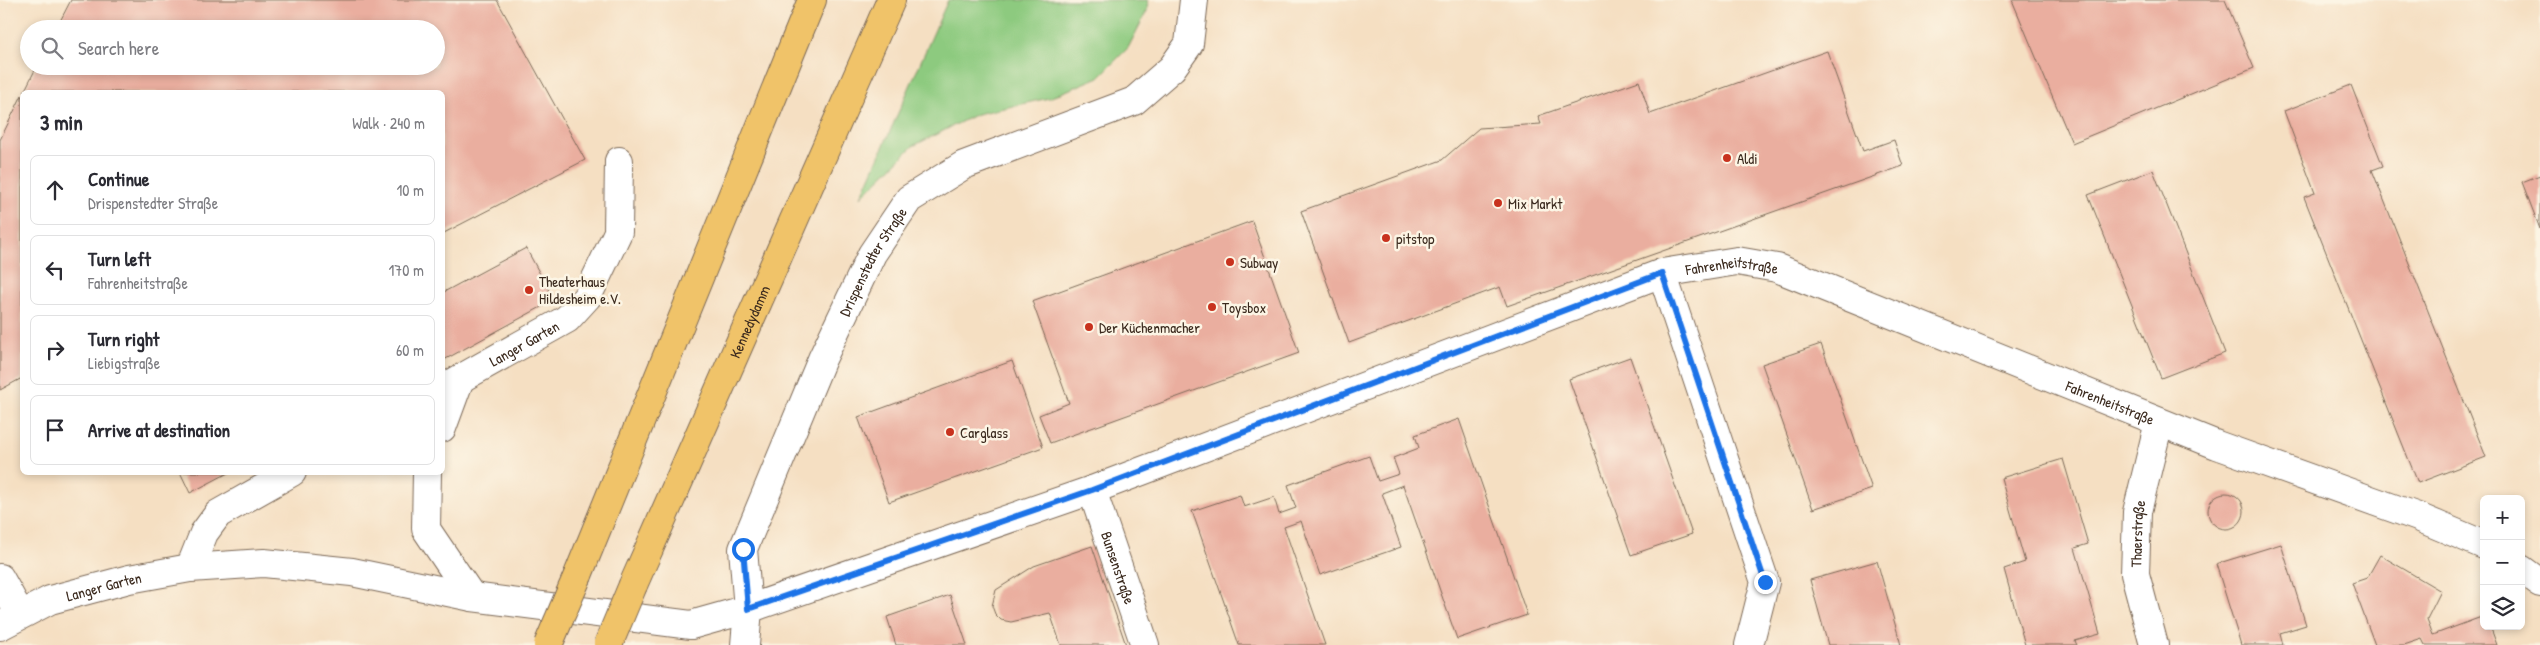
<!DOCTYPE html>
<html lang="en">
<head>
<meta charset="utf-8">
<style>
	body { margin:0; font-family:"Patrick Hand",sans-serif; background:#f2f2f3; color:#2b2b33 }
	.controls { position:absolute; right:15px; bottom:15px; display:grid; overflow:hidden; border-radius:8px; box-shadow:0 2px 8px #0003 }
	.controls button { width:45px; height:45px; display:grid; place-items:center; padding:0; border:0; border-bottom:1px solid #e1e1e2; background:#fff; color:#2b2b33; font:25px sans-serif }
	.stop { position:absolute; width:15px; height:15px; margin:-11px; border:4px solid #1a73e8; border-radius:50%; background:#fff }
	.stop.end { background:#1a73e8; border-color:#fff; box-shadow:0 1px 5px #0008 }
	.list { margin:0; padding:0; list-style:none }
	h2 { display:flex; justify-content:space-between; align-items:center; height:65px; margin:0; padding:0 20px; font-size:21px }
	h2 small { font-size:16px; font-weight:400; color:#7c7c81 }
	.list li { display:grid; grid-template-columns:32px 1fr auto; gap:15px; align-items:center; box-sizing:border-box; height:70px; margin:0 10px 10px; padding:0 10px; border:1px solid #e1e1e2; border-radius:8px }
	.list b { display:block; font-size:19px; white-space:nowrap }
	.list p { margin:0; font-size:16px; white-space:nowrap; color:#7c7c81 }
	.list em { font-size:16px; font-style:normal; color:#7c7c81 }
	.icon { flex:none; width:28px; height:28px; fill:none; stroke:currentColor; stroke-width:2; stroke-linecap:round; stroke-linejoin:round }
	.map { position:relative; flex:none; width:2540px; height:645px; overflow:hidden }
	.search { position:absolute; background:#fff; box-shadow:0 2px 8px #0003; left:20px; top:20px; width:425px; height:55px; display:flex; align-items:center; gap:12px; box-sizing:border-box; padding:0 18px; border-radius:28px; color:#7c7c81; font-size:19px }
	.panel { position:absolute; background:#fff; box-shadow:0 2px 8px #0003; left:20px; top:90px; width:425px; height:385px; border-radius:8px }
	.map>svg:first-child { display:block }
	.green { fill:#8dca7f; stroke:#647a4e }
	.building { fill:#eaae9f }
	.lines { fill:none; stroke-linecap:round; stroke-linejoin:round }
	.street-casing { stroke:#7c6957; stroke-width:30 }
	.primary-casing { stroke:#7c6957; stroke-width:30 }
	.street { stroke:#fff; stroke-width:28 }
	.primary { stroke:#f0c369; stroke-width:28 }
	.primary-bridge-casing { stroke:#7c6957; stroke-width:30; stroke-linecap:butt }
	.primary-bridge { stroke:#f0c369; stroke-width:28 }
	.route { stroke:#1a73e8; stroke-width:6 }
	.poi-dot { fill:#c8321e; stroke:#fcf5e5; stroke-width:2 }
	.labels { text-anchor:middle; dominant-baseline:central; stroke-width:5; stroke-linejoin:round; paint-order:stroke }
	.poi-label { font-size:15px; fill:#3b2a1e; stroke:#fcf5e5; text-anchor:start }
	.street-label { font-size:15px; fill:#3b2a1e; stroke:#fcf5e5 }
</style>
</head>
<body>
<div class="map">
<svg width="2540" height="645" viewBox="0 0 2540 645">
	<rect width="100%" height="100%" fill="#fcf5e5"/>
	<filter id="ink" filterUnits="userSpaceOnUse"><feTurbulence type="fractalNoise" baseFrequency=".02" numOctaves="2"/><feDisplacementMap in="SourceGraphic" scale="10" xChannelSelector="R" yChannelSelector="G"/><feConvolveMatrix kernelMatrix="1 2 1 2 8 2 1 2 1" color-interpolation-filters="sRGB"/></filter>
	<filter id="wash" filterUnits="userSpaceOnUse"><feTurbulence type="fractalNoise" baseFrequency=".0096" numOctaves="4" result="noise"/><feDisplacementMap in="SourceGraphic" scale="20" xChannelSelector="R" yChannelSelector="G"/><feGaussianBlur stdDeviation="1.12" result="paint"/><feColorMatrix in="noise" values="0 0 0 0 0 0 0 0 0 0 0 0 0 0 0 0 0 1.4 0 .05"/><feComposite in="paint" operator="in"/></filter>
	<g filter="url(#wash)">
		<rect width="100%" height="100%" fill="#f5dfc2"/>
		<polygon class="green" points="948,0 1148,0 1147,11 1128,48 1099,77 1049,98 977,114 913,146 861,197"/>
		<g id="blocks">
			<g class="building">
				<polygon points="71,0 497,0 585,160 442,234 442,92 24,92 37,66 436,66 436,29 56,29"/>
				<polygon points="2012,0 2225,0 2254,68 2072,143"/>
				<polygon points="1827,51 1863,151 1894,140 1903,166 1507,306 1500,287 1349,343 1301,211 1442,160 1479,128 1541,124 1538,116 1639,81 1650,114"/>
				<polygon points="2351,85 2383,166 2372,170 2486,457 2418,483 2304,197 2315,193 2284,111"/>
				<polygon points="22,95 22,378 0,390 0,140"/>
				<polygon points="2153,170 2225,353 2161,378 2088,195"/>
				<polygon points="2540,175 2540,229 2522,182"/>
				<polygon points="1252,221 1299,353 1050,443 1039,415 1069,403 1032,301"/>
				<polygon points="526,248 554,300 442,361 442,293"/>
				<polygon points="1821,344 1872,489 1813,509 1762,364"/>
				<polygon points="1630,357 1692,534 1631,555 1569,379"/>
				<polygon points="1012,361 1043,447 889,502 858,417"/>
				<polygon points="1459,419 1527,615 1457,639 1403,485 1382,493 1401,547 1320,575 1301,521 1284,527 1325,645 1239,645 1192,511 1240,495 1244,507 1274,497 1279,514 1296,508 1288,485 1369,456 1378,481 1399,474 1393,458 1419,448 1415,435"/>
				<polygon points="2063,459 2088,544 2075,548 2100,634 2075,641 2077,645 2025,645 2004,569 2025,562 2001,478"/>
				<polygon points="180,472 230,472 190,493"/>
				<circle cx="2226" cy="511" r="18"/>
				<polygon points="2281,544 2306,625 2280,633 2283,645 2241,645 2216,564"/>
				<polygon points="1092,546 1126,645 1061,645 1050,613 1011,622 1001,620 995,614 992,606 996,590 1034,566"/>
				<polygon points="2380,555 2441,591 2427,619 2433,635 2484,616 2484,626 2490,626 2497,645 2425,645 2422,639 2404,645 2375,645 2352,583 2367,578"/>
				<polygon points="1877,561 1901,645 1828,645 1810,580"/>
				<polygon points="950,595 967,645 896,645 887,617"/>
			</g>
		</g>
	</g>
	<g filter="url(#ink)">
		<use href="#blocks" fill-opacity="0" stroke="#7c6957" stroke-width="1"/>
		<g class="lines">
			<defs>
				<g id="street">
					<polyline points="1662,273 1765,582 1749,645"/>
					<path id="s1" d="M 442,389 L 567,319 L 587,297 L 618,232 L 619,161"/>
					<polyline points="442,428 460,379"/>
					<polyline points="427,472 426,529 472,597"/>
					<path id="s2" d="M 1092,490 L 1145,645"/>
					<polyline points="190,568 204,533 218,514 292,472"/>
					<polyline points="2521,569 2540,583"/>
					<polyline points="0,578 20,614"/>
					<path id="s3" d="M 0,626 L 50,600 L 129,579 L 190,568 L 264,563 L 352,572 L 472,597 L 691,625 L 748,609 L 1092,490 L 1662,273 L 1737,261 L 1777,268 L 2217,445 L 2418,517 L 2484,545"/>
					<path id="s4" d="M 745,645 L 748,609 L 743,549 L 822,359 L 872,254 L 909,199 L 964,165 L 1134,101 L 1172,68 L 1189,44 L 1194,0"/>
					<path id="s5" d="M 2154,645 L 2135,574 L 2137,512 L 2159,422"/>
				</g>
				<g id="primary">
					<polyline points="578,575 812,0"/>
					<path id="s6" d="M 633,585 L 891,0"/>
				</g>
			</defs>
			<use href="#street" class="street-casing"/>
			<use href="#primary" class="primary-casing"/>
			<use href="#street" class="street"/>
			<use href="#primary" class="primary"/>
			<defs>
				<g id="primary-bridge">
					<polyline points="548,645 578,575"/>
					<polyline points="608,645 633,585"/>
				</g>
			</defs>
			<use href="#primary-bridge" class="primary-bridge-casing"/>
			<use href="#primary-bridge" class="primary-bridge"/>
		</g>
	</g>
	<g class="lines" filter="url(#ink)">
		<polyline class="route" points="743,549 748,609 1092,490 1662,273 1765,582"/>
	</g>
	<g class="poi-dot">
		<circle cx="1727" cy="158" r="5"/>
		<circle cx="1498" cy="203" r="5"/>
		<circle cx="1386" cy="238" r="5"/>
		<circle cx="1230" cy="262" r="5"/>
		<circle cx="529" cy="290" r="5"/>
		<circle cx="1212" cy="307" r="5"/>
		<circle cx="1089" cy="327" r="5"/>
		<circle cx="950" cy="432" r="5"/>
	</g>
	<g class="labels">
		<g class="poi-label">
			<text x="1737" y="158">Aldi</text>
			<text x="1508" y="203">Mix Markt</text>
			<text x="1396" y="238">pitstop</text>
			<text x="1240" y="262">Subway</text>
			<text x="539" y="281">Theaterhaus<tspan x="539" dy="17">Hildesheim e.V.</tspan></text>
			<text x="1222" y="307">Toysbox</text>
			<text x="1099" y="327">Der Küchenmacher</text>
			<text x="960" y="432">Carglass</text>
		</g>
		<g class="street-label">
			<text stroke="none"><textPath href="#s4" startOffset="412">Drispenstedter Straße</textPath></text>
			<text stroke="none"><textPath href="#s3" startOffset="1810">Fahrenheitstraße</textPath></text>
			<text stroke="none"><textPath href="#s6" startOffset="288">Kennedydamm</textPath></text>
			<text stroke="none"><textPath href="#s1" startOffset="94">Langer Garten</textPath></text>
			<text stroke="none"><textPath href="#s3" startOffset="2215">Fahrenheitstraße</textPath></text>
			<text stroke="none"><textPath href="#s5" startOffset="114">Thaerstraße</textPath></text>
			<text stroke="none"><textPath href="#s2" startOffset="82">Bunsenstraße</textPath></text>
			<text stroke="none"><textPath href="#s3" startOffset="112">Langer Garten</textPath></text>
		</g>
	</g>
</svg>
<div class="controls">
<button>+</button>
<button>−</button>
<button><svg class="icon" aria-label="layers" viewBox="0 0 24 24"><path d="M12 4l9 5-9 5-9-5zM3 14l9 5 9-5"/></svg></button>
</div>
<div class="stop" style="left:743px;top:549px"></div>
<div class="stop end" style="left:1765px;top:582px"></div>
<div class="search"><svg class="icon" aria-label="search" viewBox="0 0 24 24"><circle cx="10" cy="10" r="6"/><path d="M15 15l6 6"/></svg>Search here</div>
<section class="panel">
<h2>3 min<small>Walk · 240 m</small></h2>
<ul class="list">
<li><svg class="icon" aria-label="ahead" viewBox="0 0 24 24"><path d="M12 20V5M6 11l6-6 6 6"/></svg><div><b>Continue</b><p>Drispenstedter Straße</p></div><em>10 m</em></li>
<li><svg class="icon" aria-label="left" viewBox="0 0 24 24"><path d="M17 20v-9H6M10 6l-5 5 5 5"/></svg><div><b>Turn left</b><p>Fahrenheitstraße</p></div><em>170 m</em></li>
<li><svg class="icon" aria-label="right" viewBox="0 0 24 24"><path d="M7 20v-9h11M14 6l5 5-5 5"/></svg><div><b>Turn right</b><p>Liebigstraße</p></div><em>60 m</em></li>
<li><svg class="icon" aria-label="arrive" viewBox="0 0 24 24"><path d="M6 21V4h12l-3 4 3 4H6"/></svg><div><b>Arrive at destination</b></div></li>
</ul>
</section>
</div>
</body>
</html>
